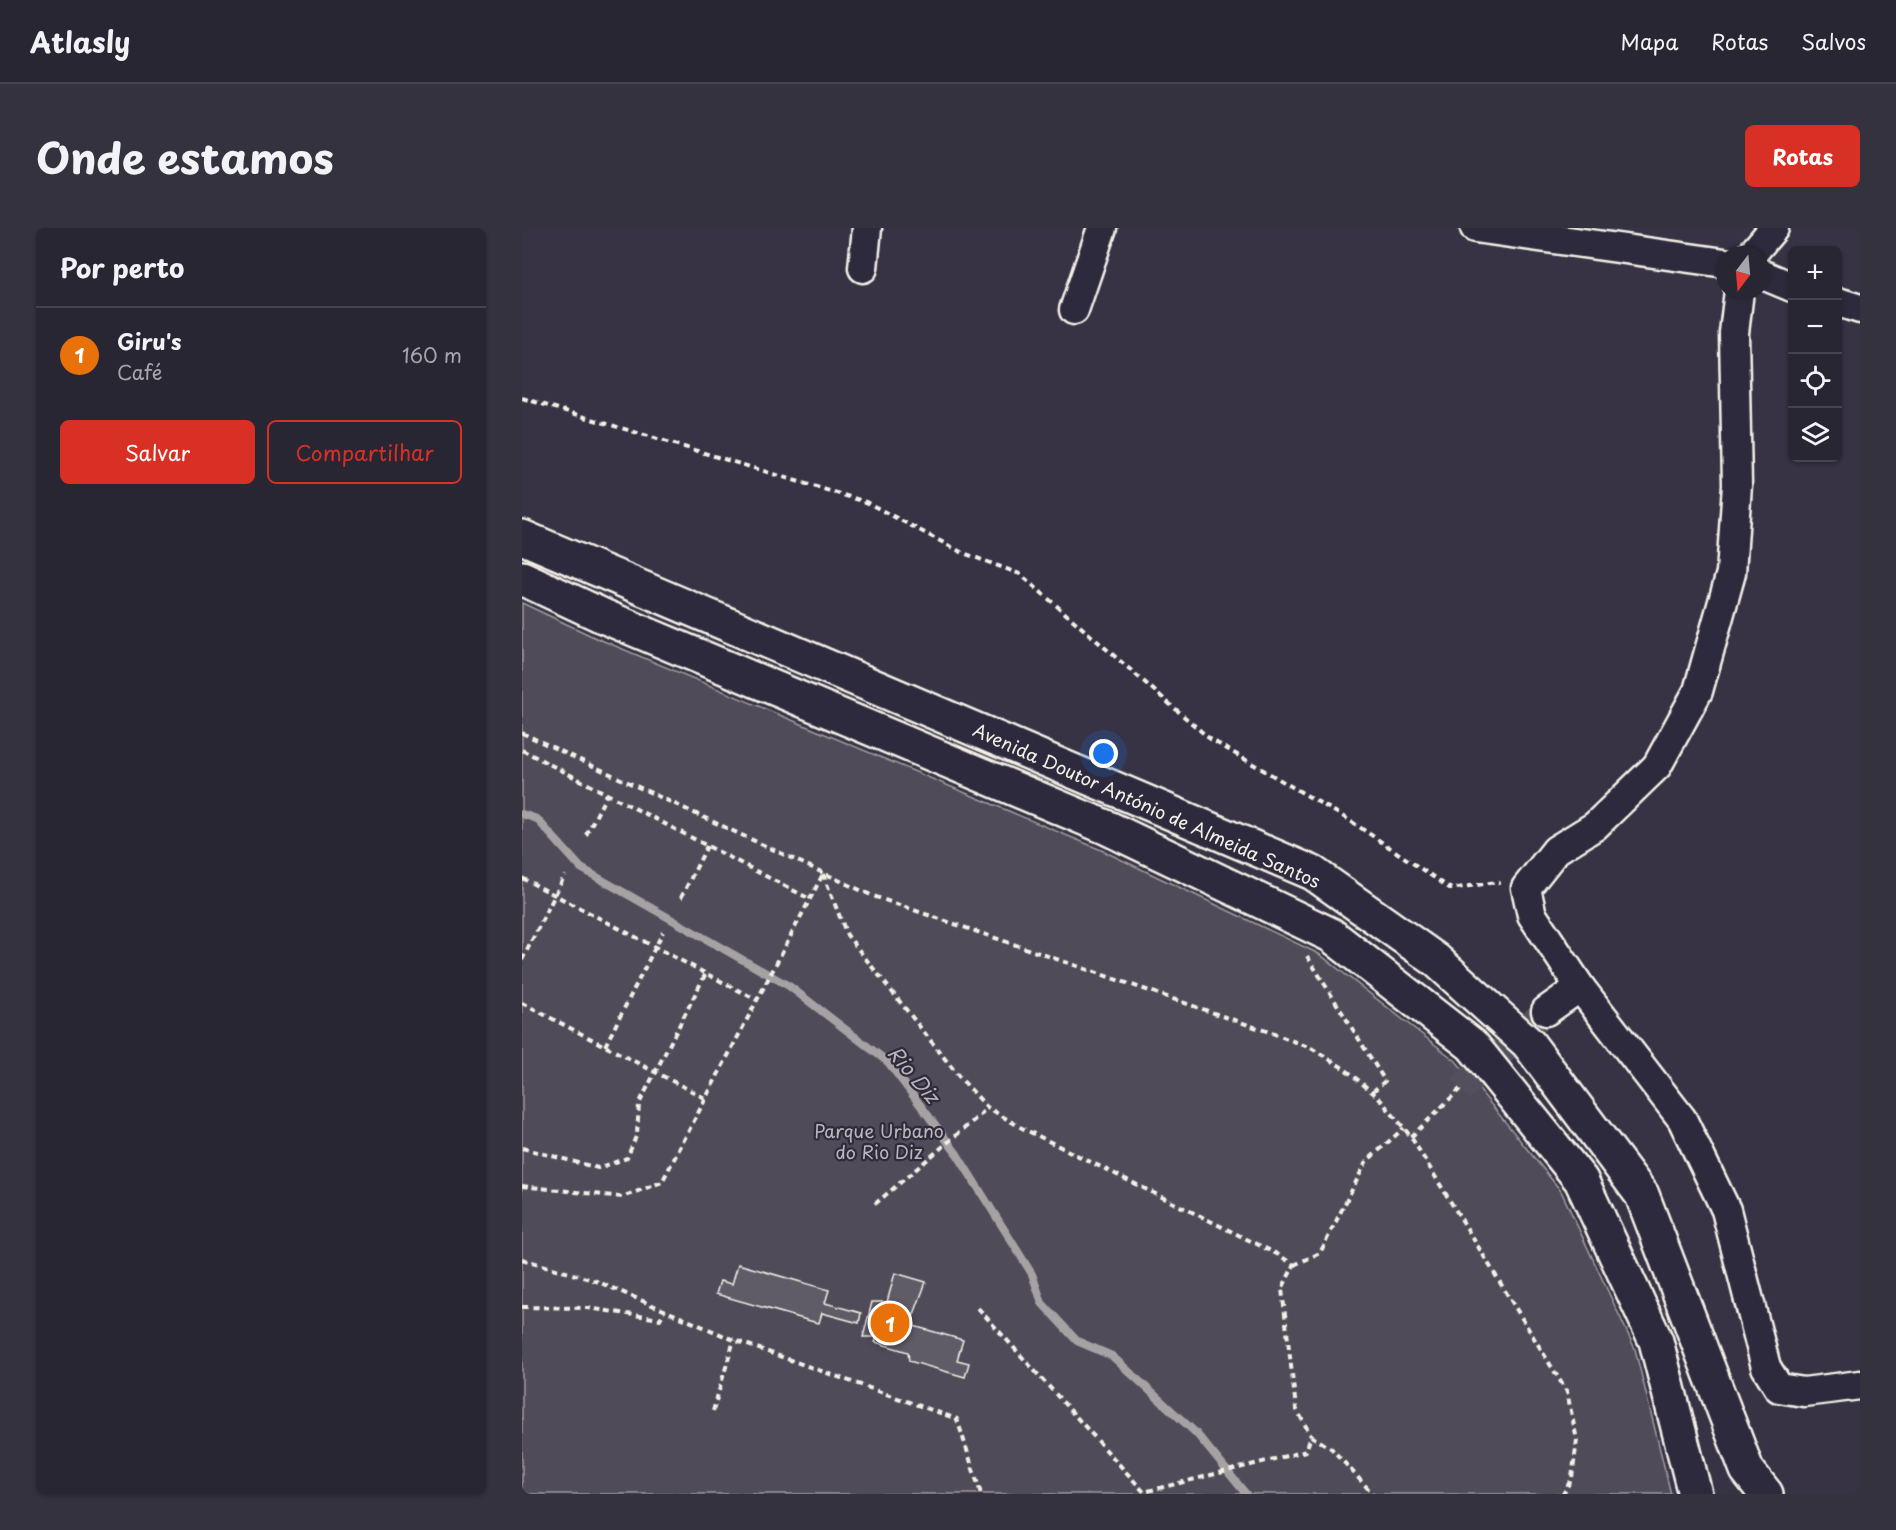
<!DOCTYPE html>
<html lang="pt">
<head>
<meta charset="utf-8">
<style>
	body { margin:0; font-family:"Playpen Sans",sans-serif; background:#35323f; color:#f1f3f6 }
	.controls { position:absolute; right:18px; top:18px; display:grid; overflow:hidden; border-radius:9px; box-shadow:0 2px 4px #0004 }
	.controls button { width:54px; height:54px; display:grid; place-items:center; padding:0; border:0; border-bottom:2px solid #45434e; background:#292633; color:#f1f3f6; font:30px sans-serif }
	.compass { position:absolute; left:1194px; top:18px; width:54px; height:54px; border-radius:50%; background:#292633; box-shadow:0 2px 4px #0004; rotate:196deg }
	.you { position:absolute; left:582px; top:526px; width:21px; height:21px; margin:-15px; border:4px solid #fff; border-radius:50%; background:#1a73e8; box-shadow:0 0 0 9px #1a73e833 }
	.badge { display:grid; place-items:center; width:39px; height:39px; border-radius:50%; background:#d93025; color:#fff; font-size:20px; font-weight:700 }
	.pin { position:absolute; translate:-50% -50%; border:3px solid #fff; box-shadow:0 2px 6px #0006 }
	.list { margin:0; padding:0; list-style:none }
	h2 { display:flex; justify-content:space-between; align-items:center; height:78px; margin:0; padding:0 24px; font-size:26px }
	h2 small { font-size:20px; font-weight:400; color:#a5a5ac }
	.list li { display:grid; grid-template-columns:39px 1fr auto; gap:18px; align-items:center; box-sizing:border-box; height:96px; padding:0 24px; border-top:2px solid #45434e }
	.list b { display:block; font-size:22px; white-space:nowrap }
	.list p { margin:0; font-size:20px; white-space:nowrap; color:#a5a5ac }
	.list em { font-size:20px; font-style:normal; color:#a5a5ac }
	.actions { display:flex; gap:12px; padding:18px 24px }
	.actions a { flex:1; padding:14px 0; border:2px solid #d93025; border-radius:9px; text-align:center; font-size:21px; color:#d93025 }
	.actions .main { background:#d93025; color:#fff }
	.icon { flex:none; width:33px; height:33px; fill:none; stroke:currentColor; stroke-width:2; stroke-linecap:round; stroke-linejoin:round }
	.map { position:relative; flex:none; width:1338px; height:1266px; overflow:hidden; border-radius:9px }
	header { display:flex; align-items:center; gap:36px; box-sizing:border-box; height:84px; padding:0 30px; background:#292633; border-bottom:2px solid #45434e }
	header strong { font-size:28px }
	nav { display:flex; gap:33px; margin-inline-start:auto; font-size:21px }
	.intro { display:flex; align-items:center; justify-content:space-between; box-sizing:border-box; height:144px; padding:0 36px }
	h1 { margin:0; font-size:42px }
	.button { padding:15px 27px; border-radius:9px; background:#d93025; color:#fff; font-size:21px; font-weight:700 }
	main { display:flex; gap:36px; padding:0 36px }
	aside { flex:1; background:#292633; border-radius:9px; box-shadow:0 2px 4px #0004 }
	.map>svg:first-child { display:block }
	.green { fill:#504b59; stroke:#a29ea0; stroke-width:1.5 }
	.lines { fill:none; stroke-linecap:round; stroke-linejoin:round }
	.stream { stroke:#a6a2a4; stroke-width:8 }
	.building { fill:#5f5c67; stroke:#f4f1e8; stroke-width:1.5 }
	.minor-tunnel { stroke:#534f5d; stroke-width:28; stroke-dasharray:28 14; stroke-linecap:butt }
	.minor-casing { stroke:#f4f1e8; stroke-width:33 }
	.trunk-casing { stroke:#f4f1e8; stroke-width:38 }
	.path { stroke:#f4f1e8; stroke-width:4; stroke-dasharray:6 4.5; stroke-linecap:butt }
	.minor { stroke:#2f2a3d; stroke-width:28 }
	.trunk { stroke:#2f2a3d; stroke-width:33 }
	.labels { text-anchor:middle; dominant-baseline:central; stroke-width:4.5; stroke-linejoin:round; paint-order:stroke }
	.street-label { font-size:18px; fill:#f4f1e8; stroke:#2f2a3d }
	.park-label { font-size:18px; fill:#bbb7b6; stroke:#2f2a3d }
	.water-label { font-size:20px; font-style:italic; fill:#bab6b5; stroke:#2f2a3d }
</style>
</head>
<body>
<header>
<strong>Atlasly</strong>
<nav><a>Mapa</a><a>Rotas</a><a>Salvos</a></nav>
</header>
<div class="intro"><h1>Onde estamos</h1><a class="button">Rotas</a></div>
<main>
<aside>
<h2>Por perto<small></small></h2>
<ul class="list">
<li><span class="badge" style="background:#e8710a">1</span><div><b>Giru's</b><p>Café</p></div><em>160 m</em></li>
</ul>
<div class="actions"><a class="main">Salvar</a><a>Compartilhar</a></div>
</aside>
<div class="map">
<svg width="1338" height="1266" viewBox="0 0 1338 1266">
	<rect width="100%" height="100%" fill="#373244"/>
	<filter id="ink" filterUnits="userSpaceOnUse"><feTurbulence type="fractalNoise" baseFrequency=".0167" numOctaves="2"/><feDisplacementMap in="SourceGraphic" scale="12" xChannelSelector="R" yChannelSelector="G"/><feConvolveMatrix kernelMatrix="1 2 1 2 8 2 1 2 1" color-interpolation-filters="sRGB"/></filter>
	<g filter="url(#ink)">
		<polygon class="green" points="0,375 72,409 577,621 797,726 934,833 1039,963 1113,1121 1149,1266 0,1266"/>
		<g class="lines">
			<polyline class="stream" points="0,586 15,591 59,640 267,758 366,834 435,926 510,1046 520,1075 555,1113 590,1128 674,1205 724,1266"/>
		</g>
		<g class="building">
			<polygon points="216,1036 307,1062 303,1075 339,1085 337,1095 300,1085 297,1095 292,1094 194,1066 198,1053 210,1056"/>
			<polygon points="373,1045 404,1054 388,1097 441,1112 435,1132 447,1135 443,1149 387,1133 386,1124 353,1114 355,1109 341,1109 350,1074 365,1074"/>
		</g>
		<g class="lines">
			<polyline class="minor-tunnel" points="938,861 1024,783"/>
			<defs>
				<g id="minor">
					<polyline points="953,0 1203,35"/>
					<polyline points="1229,27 1252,0"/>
					<polyline points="341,40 345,0"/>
					<polyline points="1239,46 1270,59"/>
					<polyline points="1316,74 1338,81"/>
					<polyline points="552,82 580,0"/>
					<polyline points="1058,759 1160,891 1204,982 1244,1139 1257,1160 1282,1164 1338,1157"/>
					<polyline points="1024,783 1058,759 1010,687 1004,660 1034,622 1073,598 1135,538 1176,463 1209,345 1215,257 1212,105 1217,63"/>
				</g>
				<g id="trunk">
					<polyline points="0,309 791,645 914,732 1006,815 1120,967 1225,1242 1244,1266"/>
					<polyline points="0,350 81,388 586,600 809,707 950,817 1059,952 1134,1113 1173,1266"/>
				</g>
			</defs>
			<use href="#minor" class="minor-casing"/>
			<use href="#trunk" class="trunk-casing"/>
			<g class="path">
				<polyline points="0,170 344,274 439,324 498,346 688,511 827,592 929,661 974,654 978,655"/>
				<polyline points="0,505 351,668 750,805 789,820 823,841 856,869 882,900 889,909 1045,1164 1055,1212 1050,1250 1041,1266"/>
				<polyline points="0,522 288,671"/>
				<polyline points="64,607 85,566"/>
				<polyline points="301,646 325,707 439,851 465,879 498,899 757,1027 772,1037 760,1061 774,1180 789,1208"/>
				<polyline points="0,650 235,772"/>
				<polyline points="159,670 185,618"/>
				<polyline points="785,728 863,853 850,864"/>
				<polyline points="0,732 43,647"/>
				<polyline points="0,775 183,870"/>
				<polyline points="83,818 141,704"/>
				<polyline points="889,909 938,861"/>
				<polyline points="0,920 76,940 105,930 115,906 117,876 184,745"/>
				<polyline points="0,958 100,969 140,954 301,646"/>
				<polyline points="353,976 458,887 465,879"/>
				<polyline points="0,1031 74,1053 212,1112 435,1191 459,1266"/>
				<polyline points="772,1037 798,1025 844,934 882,900"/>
				<polyline points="0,1079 66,1080 138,1091 143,1082"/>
				<polyline points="456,1080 622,1264 784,1223 789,1208 809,1220 851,1266"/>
				<polyline points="191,1183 212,1112"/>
			</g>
			<use href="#minor" class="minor"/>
			<use href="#trunk" class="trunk"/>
		</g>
	</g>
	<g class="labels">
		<g class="street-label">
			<text transform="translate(625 577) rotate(24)">Avenida Doutor António de Almeida Santos</text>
		</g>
		<g class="park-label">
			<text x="357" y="902">Parque Urbano<tspan x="357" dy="21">do Rio Diz</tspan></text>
		</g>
		<g class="water-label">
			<text transform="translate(392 846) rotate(50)">Rio Diz</text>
		</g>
	</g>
</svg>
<div class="controls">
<button>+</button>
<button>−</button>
<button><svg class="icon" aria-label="locate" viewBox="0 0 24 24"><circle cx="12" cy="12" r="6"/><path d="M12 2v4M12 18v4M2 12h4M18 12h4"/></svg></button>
<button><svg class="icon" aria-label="layers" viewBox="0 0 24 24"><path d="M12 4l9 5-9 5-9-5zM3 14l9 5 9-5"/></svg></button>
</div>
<svg class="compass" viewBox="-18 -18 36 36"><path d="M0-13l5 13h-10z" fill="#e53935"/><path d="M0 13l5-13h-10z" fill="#a5a5ac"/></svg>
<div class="you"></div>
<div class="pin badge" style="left:368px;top:1095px;background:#e8710a">1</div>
</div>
</main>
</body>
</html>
